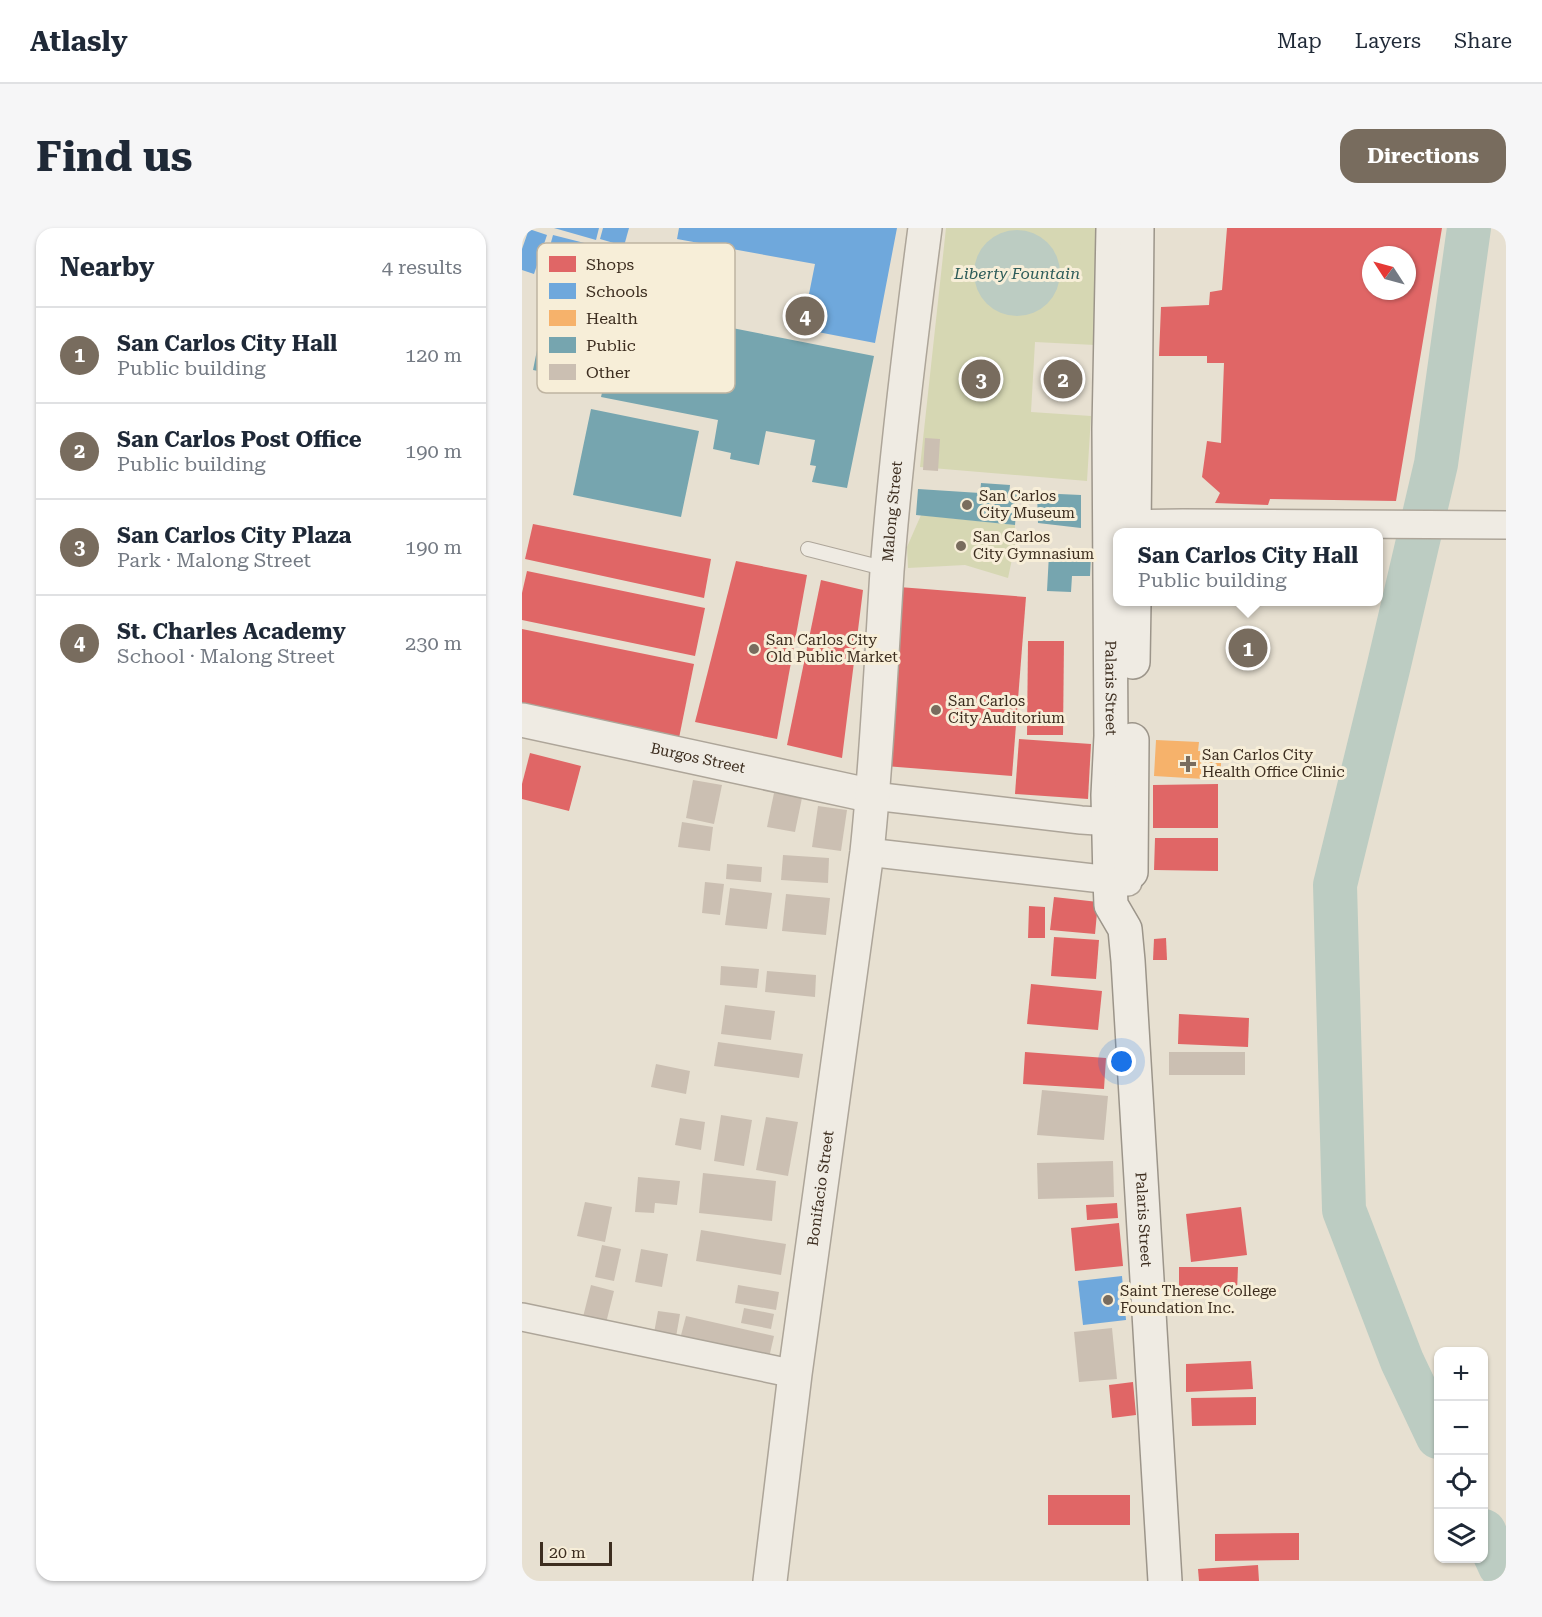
<!DOCTYPE html>
<html lang="en">
<head>
<meta charset="utf-8">
<style>
	body { margin:0; font-family:"Roboto Serif",serif; background:#f6f6f7; color:#1f2937 }
	.controls { position:absolute; right:18px; bottom:18px; display:grid; overflow:hidden; border-radius:12px; box-shadow:0 2px 4px #0004 }
	.controls button { width:54px; height:54px; display:grid; place-items:center; padding:0; border:0; border-bottom:2px solid #e0e1e3; background:#fff; color:#1f2937; font:30px sans-serif }
	.compass { position:absolute; left:840px; top:18px; width:54px; height:54px; border-radius:50%; background:#fff; box-shadow:0 2px 4px #0004; rotate:306deg }
	.scale { position:absolute; left:18px; bottom:15px; width:72px; box-sizing:border-box; padding-left:6px; border:3px solid #3d2e20; border-top:0; font-size:16px; line-height:21px; white-space:nowrap; color:#3d2e20; -webkit-text-stroke:4px #f7eed8; paint-order:stroke }
	.you { position:absolute; left:600px; top:834px; width:21px; height:21px; margin:-15px; border:4px solid #fff; border-radius:50%; background:#1a73e8; box-shadow:0 0 0 9px #1a73e833 }
	.badge { display:grid; place-items:center; width:39px; height:39px; border-radius:50%; background:#786c5e; color:#fff; font-size:20px; font-weight:700 }
	.pin { position:absolute; translate:-50% -50%; border:3px solid #fff; box-shadow:0 2px 6px #0006 }
	.popup { position:absolute; left:591px; top:300px; width:270px; height:78px; box-sizing:border-box; display:grid; place-content:center; border-radius:12px; background:#fff; filter:drop-shadow(0 2px 4px #0005); font-size:20px; white-space:nowrap; color:#747a83 }
	.popup b { font-size:22px; color:#1f2937 }
	.popup::after { content:''; position:absolute; left:50%; top:100%; margin-left:-12px; border:12px solid transparent; border-top-color:#fff }
	.list { margin:0; padding:0; list-style:none }
	h2 { display:flex; justify-content:space-between; align-items:center; height:78px; margin:0; padding:0 24px; font-size:26px }
	h2 small { font-size:20px; font-weight:400; color:#747a83 }
	.list li { display:grid; grid-template-columns:39px 1fr auto; gap:18px; align-items:center; box-sizing:border-box; height:96px; padding:0 24px; border-top:2px solid #e0e1e3 }
	.list b { display:block; font-size:22px; white-space:nowrap }
	.list p { margin:0; font-size:20px; white-space:nowrap; color:#747a83 }
	.list em { font-size:20px; font-style:normal; color:#747a83 }
	.icon { flex:none; width:33px; height:33px; fill:none; stroke:currentColor; stroke-width:2; stroke-linecap:round; stroke-linejoin:round }
	.map { position:relative; flex:none; width:984px; height:1353px; overflow:hidden; border-radius:18px }
	header { display:flex; align-items:center; gap:36px; box-sizing:border-box; height:84px; padding:0 30px; background:#fff; border-bottom:2px solid #e0e1e3 }
	header strong { font-size:28px }
	nav { display:flex; gap:33px; margin-inline-start:auto; font-size:21px }
	.intro { display:flex; align-items:center; justify-content:space-between; box-sizing:border-box; height:144px; padding:0 36px }
	h1 { margin:0; font-size:42px }
	.button { padding:15px 27px; border-radius:18px; background:#786c5e; color:#fff; font-size:21px; font-weight:700 }
	main { display:flex; gap:36px; padding:0 36px }
	aside { flex:1; background:#fff; border-radius:18px; box-shadow:0 2px 4px #0004 }
	.map>svg:first-child { display:block }
	.green { fill:#d6d7b3 }
	.water { fill:#bcccc2 }
	.shops { fill:#e06666; fill-rule:evenodd }
	.schools { fill:#6fa8dc }
	.health { fill:#f6b26b }
	.public { fill:#76a5af }
	.lines { fill:none; stroke-linecap:round; stroke-linejoin:round }
	.river { stroke:#bcccc2; stroke-width:44 }
	.building { fill:#cbbfb2 }
	.service-casing { stroke:#ada599; stroke-width:16 }
	.minor-casing { stroke:#ada599; stroke-width:30 }
	.tertiary-casing { stroke:#ada599; stroke-width:36 }
	.secondary-casing { stroke:#9c958a; stroke-width:36 }
	.service { stroke:#efebe3; stroke-width:14 }
	.minor { stroke:#efebe3; stroke-width:27 }
	.tertiary { stroke:#efebe3; stroke-width:33 }
	.secondary { stroke:#efebe3; stroke-width:33 }
	.poi-dot { fill:#786c5e; stroke:#f7eed8; stroke-width:2 }
	.labels { text-anchor:middle; dominant-baseline:central; stroke-width:6; stroke-linejoin:round; paint-order:stroke }
	.poi-label { font-size:15px; fill:#3d2e20; stroke:#f7eed8; text-anchor:start }
	.street-label { font-size:15px; fill:#3d2e20; stroke:#f7eed8 }
	.water-label { font-size:16px; font-style:italic; fill:#2f5d5a; stroke:#f7eed8 }
	.key { fill:#f7eed8; stroke:#bfb4a1; stroke-width:1.5 }
	.key-label { font-size:16px; fill:#3d2e20 }
</style>
</head>
<body>
<header>
<strong>Atlasly</strong>
<nav><a>Map</a><a>Layers</a><a>Share</a></nav>
</header>
<div class="intro"><h1>Find us</h1><a class="button">Directions</a></div>
<main>
<aside>
<h2>Nearby<small>4 results</small></h2>
<ul class="list">
<li><span class="badge">1</span><div><b>San Carlos City Hall</b><p>Public building</p></div><em>120 m</em></li>
<li><span class="badge">2</span><div><b>San Carlos Post Office</b><p>Public building</p></div><em>190 m</em></li>
<li><span class="badge">3</span><div><b>San Carlos City Plaza</b><p>Park · Malong Street</p></div><em>190 m</em></li>
<li><span class="badge">4</span><div><b>St. Charles Academy</b><p>School · Malong Street</p></div><em>230 m</em></li>
</ul>
</aside>
<div class="map">
<svg width="984" height="1353" viewBox="0 0 984 1353">
	<rect width="100%" height="100%" fill="#e7e0d1"/>
	<g class="green">
		<polygon points="424,0 573,0 573,117 513,114 509,184 569,188 565,253 398,239"/>
		<polygon points="399,287 493,297 493,317 486,350 443,337 386,340 385,319"/>
	</g>
	<circle class="water" cx="495" cy="45" r="43"/>
	<g class="shops">
		<path d="M 705,0 L 920,0 L 874,273 L 748,271 L 746,277 L 693,275 L 698,265 L 680,249 L 685,213 L 699,215 L 702,135 L 685,135 L 685,128 L 637,128 L 639,79 L 687,77 L 688,64 L 700,62 ZM 849,27 L 885,27 L 885,63 L 849,63 Z"/>
		<polygon points="11,296 189,331 182,370 3,331"/>
		<polygon points="214,333 285,347 255,511 173,494"/>
		<polygon points="5,343 183,380 173,428 0,392 0,365"/>
		<polygon points="299,352 341,362 320,530 265,517"/>
		<polygon points="377,359 504,369 490,548 363,538"/>
		<polygon points="0,401 172,436 157,510 0,478"/>
		<polygon points="506,413 542,413 541,507 505,507"/>
		<polygon points="497,511 569,516 566,571 493,566"/>
		<polygon points="8,525 59,538 47,583 0,571 0,556"/>
		<polygon points="696,556 696,600 631,600 631,557"/>
		<polygon points="633,610 696,610 696,643 632,642"/>
		<polygon points="532,669 576,674 573,706 528,702"/>
		<polygon points="507,678 523,679 523,710 506,710"/>
		<polygon points="532,709 577,712 574,751 529,748"/>
		<polygon points="644,710 645,732 631,732 632,711"/>
		<polygon points="509,756 580,763 576,802 505,796"/>
		<polygon points="657,786 727,790 726,819 656,816"/>
		<polygon points="503,824 584,830 582,861 501,856"/>
		<polygon points="595,975 596,990 565,992 564,977"/>
		<polygon points="719,979 725,1027 669,1034 664,986"/>
		<polygon points="597,995 601,1038 553,1043 549,1000"/>
		<polygon points="657,1039 716,1039 715,1064 657,1064"/>
		<polygon points="729,1133 731,1161 664,1164 664,1136"/>
		<polygon points="611,1154 614,1187 590,1190 587,1157"/>
		<polygon points="734,1169 734,1197 670,1198 669,1170"/>
		<rect x="526" y="1267" width="82" height="30"/>
		<polygon points="777,1305 777,1332 693,1333 693,1306"/>
		<polygon points="736,1337 737,1353 677,1353 676,1341"/>
	</g>
	<g class="schools">
		<polygon points="32,0 77,0 74,12"/>
		<polygon points="81,0 107,0 102,18 78,11"/>
		<polygon points="157,0 375,0 353,115 280,101 293,36 155,11"/>
		<polygon points="7,1 25,7 12,46 0,42 0,21"/>
		<polygon points="31,7 94,23 86,56 22,40"/>
		<polygon points="600,1048 604,1092 561,1097 556,1053"/>
	</g>
	<polygon class="health" points="634,512 677,514 676,523 699,524 699,552 632,548"/>
	<g class="public">
		<polygon points="24,77 95,91 98,78 352,128 325,260 290,254 294,238 288,237 293,212 244,203 237,237 208,231 209,225 191,221 196,192 79,169 82,156 11,142"/>
		<polygon points="69,181 177,203 159,289 51,267"/>
		<polygon points="459,255 488,257 487,267 496,266 493,297 394,287 396,261 458,265"/>
		<polygon points="515,265 559,267 559,300 516,295"/>
		<polygon points="527,326 569,327 568,348 550,348 549,364 525,363"/>
	</g>
	<g class="lines">
		<g class="river">
			<polyline points="916,1209 880,1133 822,982 813,657 866,441 914,236 947,0"/>
			<polyline points="962,1303 978,1338 984,1344"/>
		</g>
	</g>
	<g class="building">
		<polygon points="403,210 418,211 416,243 401,242"/>
		<polygon points="171,552 200,557 192,596 164,590"/>
		<polygon points="252,565 280,570 273,604 245,599"/>
		<polygon points="296,578 325,582 319,623 290,619"/>
		<polygon points="160,594 191,599 188,623 156,619"/>
		<polygon points="261,627 307,630 306,655 259,652"/>
		<polygon points="205,636 240,639 239,654 204,651"/>
		<polygon points="183,654 202,656 198,687 180,685"/>
		<polygon points="208,660 250,665 245,701 203,697"/>
		<polygon points="264,666 308,670 304,707 260,703"/>
		<polygon points="199,738 237,741 235,760 198,757"/>
		<polygon points="245,743 294,747 293,769 243,764"/>
		<polygon points="203,777 253,783 249,812 199,806"/>
		<polygon points="196,814 281,826 277,850 192,838"/>
		<rect x="647" y="824" width="76" height="23"/>
		<polygon points="134,836 168,843 164,866 129,859"/>
		<polygon points="520,862 586,868 582,912 515,907"/>
		<polygon points="199,887 230,892 222,938 192,933"/>
		<polygon points="244,889 276,894 266,948 234,942"/>
		<polygon points="158,890 183,894 179,922 153,917"/>
		<polygon points="591,933 592,969 516,971 515,935"/>
		<polygon points="181,945 254,953 250,993 177,985"/>
		<polygon points="116,949 158,953 155,977 133,975 132,985 113,984"/>
		<polygon points="63,974 90,979 83,1014 55,1008"/>
		<polygon points="179,1002 264,1016 259,1047 174,1033"/>
		<polygon points="80,1017 99,1021 92,1053 73,1049"/>
		<polygon points="119,1021 146,1026 140,1059 113,1054"/>
		<polygon points="69,1057 92,1063 84,1095 61,1089"/>
		<polygon points="216,1057 257,1064 254,1082 213,1075"/>
		<polygon points="222,1080 252,1086 249,1101 219,1095"/>
		<polygon points="136,1083 158,1086 154,1109 132,1105"/>
		<polygon points="164,1088 252,1108 246,1134 157,1115"/>
		<polygon points="590,1100 595,1151 557,1154 552,1104"/>
	</g>
	<g class="lines">
		<defs>
			<polyline id="service" points="286,321 365,341"/>
			<g id="minor">
				<polyline points="592,296 661,295 984,297"/>
				<polyline points="351,568 559,592 606,595"/>
				<polyline points="345,624 606,654"/>
				<polyline points="0,1089 273,1146"/>
			</g>
			<g id="tertiary">
				<path id="s1" d="M 0,492 L 351,568"/>
				<path id="s2" d="M 248,1353 L 273,1146 L 345,624 C 355,530 359,437 365,343 C 374,228 388,114 403,0"/>
			</g>
			<g id="secondary">
				<path id="s3" d="M 591,0 L 587,201 L 589,508 L 586,567 L 588,652 L 589,677 L 603,701 L 606,733 L 643,1353"/>
				<polyline points="612,304 615,0"/>
				<polyline points="611,434 612,374"/>
				<polyline points="609,644 610,512"/>
			</g>
		</defs>
		<use href="#service" class="service-casing"/>
		<use href="#minor" class="minor-casing"/>
		<use href="#tertiary" class="tertiary-casing"/>
		<use href="#secondary" class="secondary-casing"/>
		<use href="#service" class="service"/>
		<use href="#minor" class="minor"/>
		<use href="#tertiary" class="tertiary"/>
		<use href="#secondary" class="secondary"/>
	</g>
	<g class="poi-dot">
		<circle cx="445" cy="277" r="6"/>
		<circle cx="439" cy="318" r="6"/>
		<circle cx="232" cy="421" r="6"/>
		<circle cx="414" cy="482" r="6"/>
		<path d="M663 527h6v6h6v6h-6v6h-6v-6h-6v-6h6z"/>
		<circle cx="586" cy="1072" r="6"/>
	</g>
	<g class="labels">
		<g class="poi-label">
			<text x="457" y="268">San Carlos<tspan x="457" dy="17">City Museum</tspan></text>
			<text x="451" y="309">San Carlos<tspan x="451" dy="17">City Gymnasium</tspan></text>
			<text x="244" y="412">San Carlos City<tspan x="244" dy="17">Old Public Market</tspan></text>
			<text x="426" y="473">San Carlos<tspan x="426" dy="17">City Auditorium</tspan></text>
			<text x="680" y="527">San Carlos City<tspan x="680" dy="17">Health Office Clinic</tspan></text>
			<text x="598" y="1063">Saint Therese College<tspan x="598" dy="17">Foundation Inc.</tspan></text>
		</g>
		<g class="street-label">
			<text stroke="none"><textPath href="#s2" startOffset="1077">Malong Street</textPath></text>
			<text stroke="none"><textPath href="#s3" startOffset="460">Palaris Street</textPath></text>
			<text stroke="none"><textPath href="#s1" startOffset="180">Burgos Street</textPath></text>
			<text stroke="none"><textPath href="#s2" startOffset="396">Bonifacio Street</textPath></text>
			<text stroke="none"><textPath href="#s3" startOffset="996">Palaris Street</textPath></text>
		</g>
		<g class="water-label">
			<text x="495" y="45">Liberty Fountain</text>
		</g>
	</g>
	<rect x="15" y="15" width="198" height="150" rx="9" class="key"/>
	<rect x="27" y="28" width="27" height="16" fill="#e06666"/>
	<rect x="27" y="55" width="27" height="16" fill="#6fa8dc"/>
	<rect x="27" y="82" width="27" height="16" fill="#f6b26b"/>
	<rect x="27" y="109" width="27" height="16" fill="#76a5af"/>
	<rect x="27" y="136" width="27" height="16" fill="#cbbfb2"/>
	<g class="key-label">
		<text x="64" y="42">Shops</text>
		<text x="64" y="69">Schools</text>
		<text x="64" y="96">Health</text>
		<text x="64" y="123">Public</text>
		<text x="64" y="150">Other</text>
	</g>
</svg>
<div class="controls">
<button>+</button>
<button>−</button>
<button><svg class="icon" aria-label="locate" viewBox="0 0 24 24"><circle cx="12" cy="12" r="6"/><path d="M12 2v4M12 18v4M2 12h4M18 12h4"/></svg></button>
<button><svg class="icon" aria-label="layers" viewBox="0 0 24 24"><path d="M12 4l9 5-9 5-9-5zM3 14l9 5 9-5"/></svg></button>
</div>
<svg class="compass" viewBox="-18 -18 36 36"><path d="M0-13l5 13h-10z" fill="#e53935"/><path d="M0 13l5-13h-10z" fill="#747a83"/></svg>
<div class="scale">20 m</div>
<div class="you"></div>
<div class="pin badge" style="left:726px;top:420px">1</div>
<div class="popup"><b>San Carlos City Hall</b>Public building</div>
<div class="pin badge" style="left:541px;top:151px">2</div>
<div class="pin badge" style="left:459px;top:151px">3</div>
<div class="pin badge" style="left:283px;top:88px">4</div>
</div>
</main>
</body>
</html>
